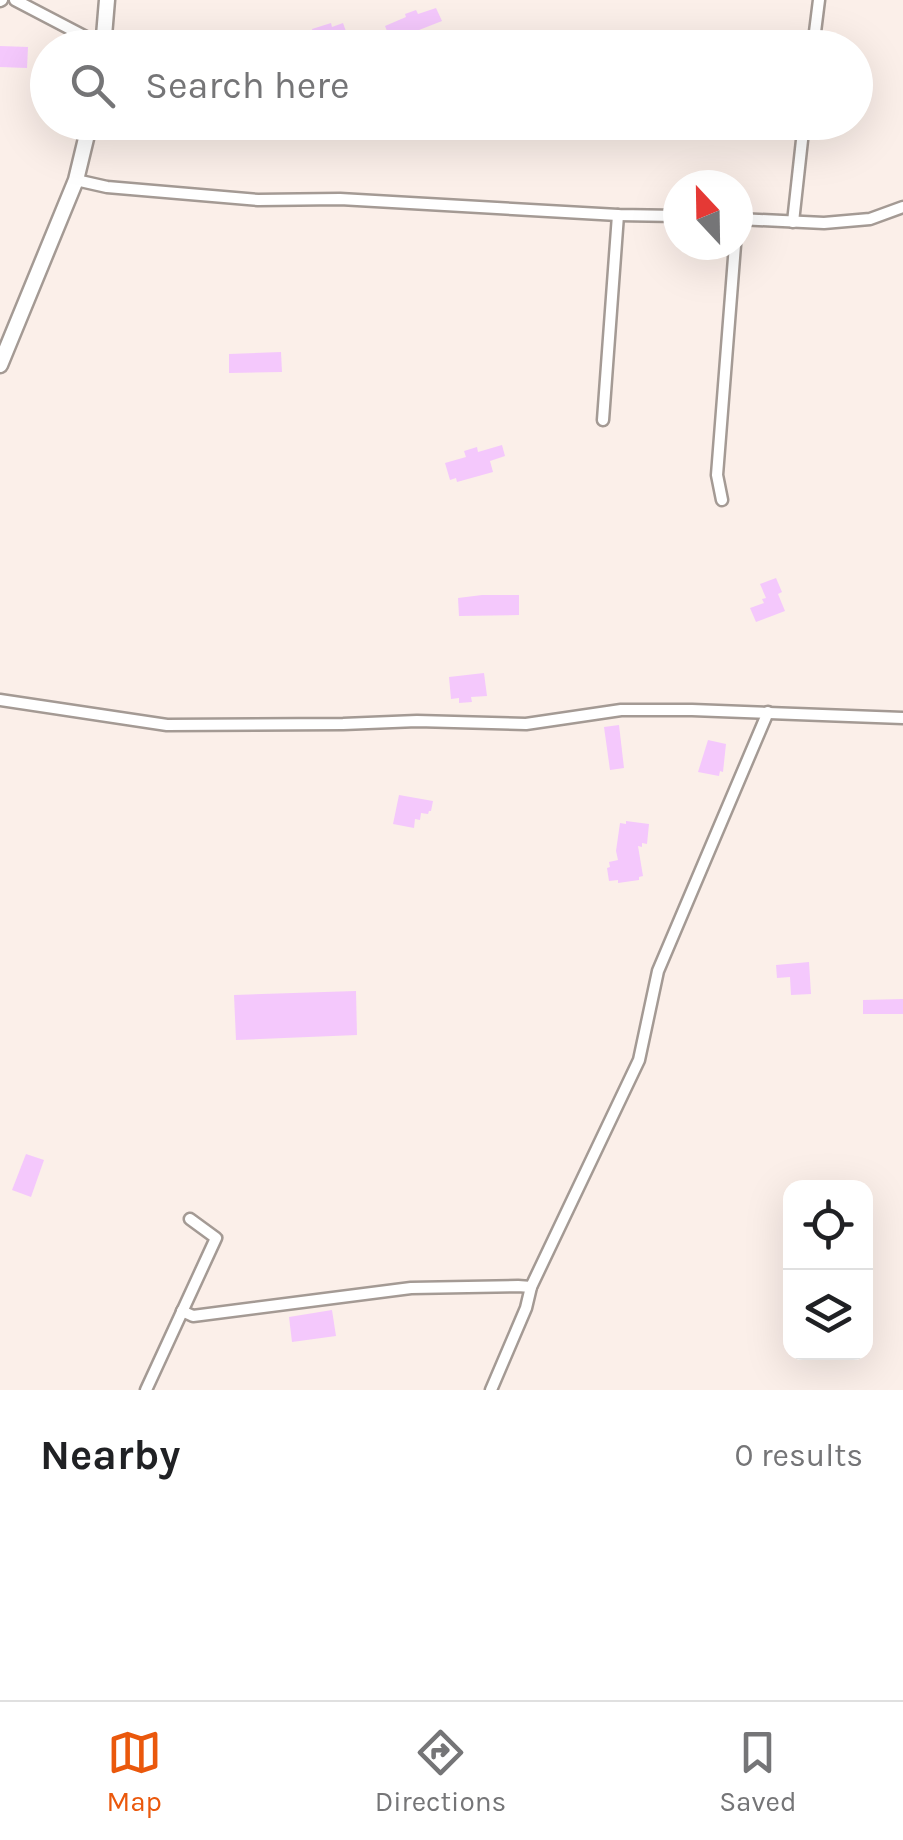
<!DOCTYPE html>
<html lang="en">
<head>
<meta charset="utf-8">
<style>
	body { margin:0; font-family:Karla,sans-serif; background:#f6f6f6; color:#202124 }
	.controls { position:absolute; right:30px; bottom:30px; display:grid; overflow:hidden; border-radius:20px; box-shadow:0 10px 40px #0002 }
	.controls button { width:90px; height:90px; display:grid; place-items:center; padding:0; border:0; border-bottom:2px solid #e0e0e0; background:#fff; color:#202124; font:50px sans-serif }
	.compass { position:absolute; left:663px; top:170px; width:90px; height:90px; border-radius:50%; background:#fff; box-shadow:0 10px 40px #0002; rotate:338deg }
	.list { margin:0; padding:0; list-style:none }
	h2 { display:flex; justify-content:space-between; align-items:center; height:130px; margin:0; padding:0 40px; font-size:42px }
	h2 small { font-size:32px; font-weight:400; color:#757577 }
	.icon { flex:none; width:55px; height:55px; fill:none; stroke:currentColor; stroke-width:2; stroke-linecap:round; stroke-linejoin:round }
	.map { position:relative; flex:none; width:903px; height:1390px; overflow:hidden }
	.search { position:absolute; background:#fff; box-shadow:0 10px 40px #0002; left:30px; right:30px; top:30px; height:110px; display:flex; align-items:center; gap:25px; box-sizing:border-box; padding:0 35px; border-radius:55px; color:#757577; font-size:38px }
	.sheet { height:310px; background:#fff }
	nav { display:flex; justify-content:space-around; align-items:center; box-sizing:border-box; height:140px; border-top:2px solid #e0e0e0; background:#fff; font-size:28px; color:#757577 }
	nav a { display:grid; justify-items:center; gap:5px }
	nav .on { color:#ea580c }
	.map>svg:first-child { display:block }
	.building { fill:#f4c8fc }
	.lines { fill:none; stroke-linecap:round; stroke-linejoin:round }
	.lane-casing { stroke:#a49a94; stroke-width:10 }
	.street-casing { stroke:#a49a94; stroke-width:15 }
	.secondary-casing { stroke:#a49a94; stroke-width:19 }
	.lane { stroke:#fff; stroke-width:5 }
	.street { stroke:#fff; stroke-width:10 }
	.secondary { stroke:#fff; stroke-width:14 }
</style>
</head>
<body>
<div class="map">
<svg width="903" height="1390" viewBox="0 0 903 1390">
	<rect width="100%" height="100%" fill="#fbefe9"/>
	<g class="building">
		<polygon points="436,8 442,21 391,41 385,26 406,17 405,14 416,10 418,14"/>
		<polygon points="331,23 332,27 343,23 352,48 302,48 299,38 313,33 312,29"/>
		<polygon points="0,46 28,47 27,68 0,67"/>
		<polygon points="281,352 282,372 229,373 229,354"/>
		<polygon points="502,445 505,456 490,461 493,472 457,482 456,478 450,480 445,463 466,457 464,451 477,447 478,452"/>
		<polygon points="776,578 782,592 778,594 785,611 756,622 750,608 764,603 762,599 766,598 760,584"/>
		<polygon points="482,595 519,595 519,615 459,616 458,598"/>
		<polygon points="484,673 487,696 471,697 472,702 459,703 459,698 451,699 449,677"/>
		<polygon points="619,725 624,768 610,770 604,727"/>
		<polygon points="708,740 726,744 723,772 720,771 719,776 698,772"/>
		<polygon points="399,795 433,801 431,811 429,811 428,814 421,813 420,820 415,819 414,828 393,824"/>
		<polygon points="626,821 649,824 647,844 642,843 642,847 638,846 643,876 639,877 639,880 618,883 618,880 609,881 607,868 610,867 609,862 618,860 616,851 620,823 626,824"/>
		<polygon points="809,962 811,994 791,995 790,977 777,978 776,965"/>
		<polygon points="356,991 357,1035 236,1040 234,995"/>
		<polygon points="903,999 903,1014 863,1014 863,1000"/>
		<polygon points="26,1154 44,1160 31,1197 12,1190"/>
		<polygon points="332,1310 336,1336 292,1342 289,1317"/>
	</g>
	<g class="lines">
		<defs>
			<polyline id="lane" points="555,46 584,48"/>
			<g id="street">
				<polyline points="15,0 103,46"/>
				<polyline points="0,1 2,0"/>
				<polyline points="813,48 819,0"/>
				<polyline points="76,180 107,187 258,200 340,199 618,215 678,216"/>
				<polyline points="738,219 824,223 870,219 903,207"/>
				<polyline points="793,222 804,122"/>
				<polyline points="603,420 618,215"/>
				<polyline points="722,500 717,475 735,245"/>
				<polyline points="0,700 167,725 343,724 417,721 526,724 621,710 692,710 903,718"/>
				<polyline points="182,1311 193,1316 411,1288 518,1286 531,1287"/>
				<polyline points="146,1390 216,1238 190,1219"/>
				<polyline points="491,1390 526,1308 531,1287 639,1060 658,971 768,712"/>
			</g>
			<g id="secondary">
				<polyline points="103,48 107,0"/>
				<polyline points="0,365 76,180 90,122"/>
			</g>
		</defs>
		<use href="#lane" class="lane-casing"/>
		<use href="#street" class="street-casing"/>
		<use href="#secondary" class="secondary-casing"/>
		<use href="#lane" class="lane"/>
		<use href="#street" class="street"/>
		<use href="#secondary" class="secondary"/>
	</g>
</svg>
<div class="controls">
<button><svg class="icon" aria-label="locate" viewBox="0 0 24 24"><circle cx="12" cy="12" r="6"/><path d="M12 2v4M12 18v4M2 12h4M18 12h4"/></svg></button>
<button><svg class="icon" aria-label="layers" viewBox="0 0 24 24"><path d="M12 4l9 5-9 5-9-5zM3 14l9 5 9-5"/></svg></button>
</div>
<svg class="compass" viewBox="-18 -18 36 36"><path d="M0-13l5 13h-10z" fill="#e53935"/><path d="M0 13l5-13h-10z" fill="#757577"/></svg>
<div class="search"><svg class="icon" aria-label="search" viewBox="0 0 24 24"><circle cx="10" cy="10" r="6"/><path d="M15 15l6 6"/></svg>Search here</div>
</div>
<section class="sheet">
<h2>Nearby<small>0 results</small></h2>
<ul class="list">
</ul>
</section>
<nav>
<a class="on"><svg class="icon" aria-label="map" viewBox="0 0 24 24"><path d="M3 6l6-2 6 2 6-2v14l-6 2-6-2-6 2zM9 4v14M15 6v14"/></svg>Map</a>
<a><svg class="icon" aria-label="directions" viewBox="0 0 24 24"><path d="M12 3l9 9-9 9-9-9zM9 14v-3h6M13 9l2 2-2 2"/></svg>Directions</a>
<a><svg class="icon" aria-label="saved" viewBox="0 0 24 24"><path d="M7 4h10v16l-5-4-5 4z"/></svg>Saved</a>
</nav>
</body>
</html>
